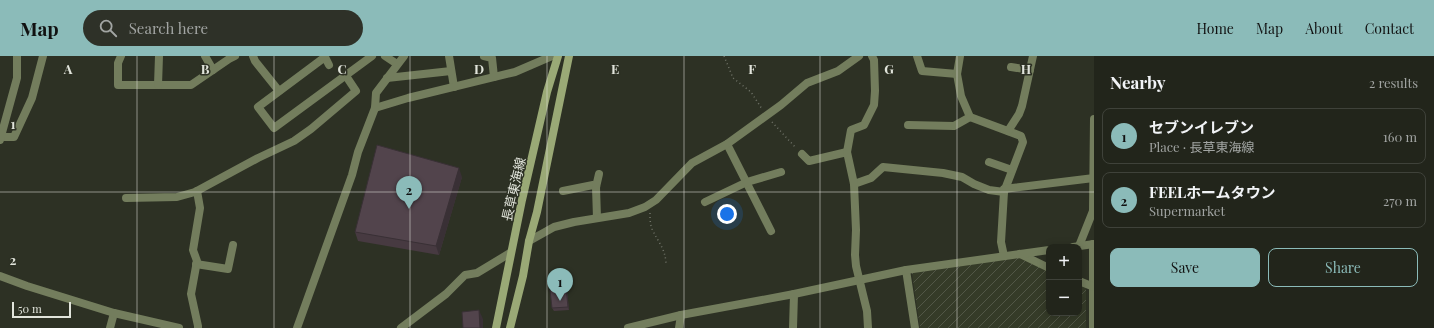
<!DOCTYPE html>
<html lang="en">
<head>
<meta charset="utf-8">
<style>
	body { margin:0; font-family:"Playfair Display","Noto Sans JP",serif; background:#2e3128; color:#f1f3f6 }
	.controls { position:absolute; right:12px; bottom:12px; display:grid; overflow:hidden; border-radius:8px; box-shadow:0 2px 10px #0003 }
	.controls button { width:36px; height:36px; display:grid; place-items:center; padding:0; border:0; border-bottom:1px solid #3f423a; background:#22251b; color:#f1f3f6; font:20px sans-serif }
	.scale { position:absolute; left:12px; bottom:10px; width:59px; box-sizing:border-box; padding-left:4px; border:2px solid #e1e4db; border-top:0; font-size:11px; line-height:14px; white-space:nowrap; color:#e1e4db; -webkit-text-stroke:3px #2d3124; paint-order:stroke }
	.you { position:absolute; left:727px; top:158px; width:14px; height:14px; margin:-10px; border:3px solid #fff; border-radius:50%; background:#1a73e8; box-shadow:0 0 0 6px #1a73e833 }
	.badge { display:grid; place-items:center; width:26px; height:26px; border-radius:50%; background:#8bbbb9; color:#111; font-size:13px; font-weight:700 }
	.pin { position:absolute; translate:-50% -33px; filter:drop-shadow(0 1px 2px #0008) }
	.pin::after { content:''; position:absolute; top:21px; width:14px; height:12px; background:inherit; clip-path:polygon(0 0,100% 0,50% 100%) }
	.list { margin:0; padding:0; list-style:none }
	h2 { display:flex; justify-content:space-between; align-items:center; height:52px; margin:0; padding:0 16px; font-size:17px }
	h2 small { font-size:13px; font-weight:400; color:#a2a5a3 }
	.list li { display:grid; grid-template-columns:26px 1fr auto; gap:12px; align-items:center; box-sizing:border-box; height:56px; margin:0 8px 8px; padding:0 8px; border:1px solid #3f423a; border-radius:8px }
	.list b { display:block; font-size:15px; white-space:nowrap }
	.list p { margin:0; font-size:13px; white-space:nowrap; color:#a2a5a3 }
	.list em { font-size:13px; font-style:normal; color:#a2a5a3 }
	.actions { display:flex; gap:8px; padding:12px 16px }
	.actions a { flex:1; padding:9px 0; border:1px solid #8bbbb9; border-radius:8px; text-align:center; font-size:14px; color:#8bbbb9 }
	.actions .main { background:#8bbbb9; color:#111 }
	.icon { flex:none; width:22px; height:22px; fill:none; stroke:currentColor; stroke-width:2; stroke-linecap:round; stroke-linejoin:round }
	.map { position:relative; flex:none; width:1094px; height:272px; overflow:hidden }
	header { display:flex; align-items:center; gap:24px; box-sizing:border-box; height:56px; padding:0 20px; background:#8bbbb9; color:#111 }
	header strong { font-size:19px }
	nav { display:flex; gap:22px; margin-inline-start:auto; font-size:14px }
	.search { width:280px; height:36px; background:#2e3128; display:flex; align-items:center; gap:10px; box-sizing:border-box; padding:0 14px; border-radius:22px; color:#a2a5a3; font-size:15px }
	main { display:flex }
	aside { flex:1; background:#22251b }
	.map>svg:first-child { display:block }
	.industrial { fill:url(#industrial-furrows) }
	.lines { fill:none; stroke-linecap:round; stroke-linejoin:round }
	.path { stroke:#717469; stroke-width:1.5; stroke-dasharray:1 3; stroke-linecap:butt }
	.minor { stroke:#737d5d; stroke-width:8 }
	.tertiary { stroke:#737d5d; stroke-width:8 }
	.secondary { stroke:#9aa976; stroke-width:8 }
	.wall { fill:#473a41 }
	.shaded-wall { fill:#393035 }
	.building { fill:#52444c; stroke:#393035 }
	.grid { fill:none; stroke:#e1e4db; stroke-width:1; stroke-opacity:0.55 }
	.labels { text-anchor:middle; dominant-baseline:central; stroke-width:3; stroke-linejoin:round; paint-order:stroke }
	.street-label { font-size:13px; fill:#e1e4db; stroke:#2d3124 }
	.grid-label { font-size:13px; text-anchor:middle; font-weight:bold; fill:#e1e4db; stroke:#2d3124; stroke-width:3; stroke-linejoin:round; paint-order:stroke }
</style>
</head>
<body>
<header>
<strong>Map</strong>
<div class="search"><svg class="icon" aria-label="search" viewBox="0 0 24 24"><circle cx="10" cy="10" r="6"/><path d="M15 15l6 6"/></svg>Search here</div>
<nav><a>Home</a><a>Map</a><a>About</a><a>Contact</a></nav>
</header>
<main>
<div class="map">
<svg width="1094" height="272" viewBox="0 0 1094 272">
	<defs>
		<pattern id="industrial-furrows" width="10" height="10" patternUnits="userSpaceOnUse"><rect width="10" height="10" fill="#353b28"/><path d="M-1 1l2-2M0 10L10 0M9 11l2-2" fill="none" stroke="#525747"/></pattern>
	</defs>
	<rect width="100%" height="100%" fill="#2d3124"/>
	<polygon class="industrial" points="1019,201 1049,214 1049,257 1079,257 1079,227 1086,231 1086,272 920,272 912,217"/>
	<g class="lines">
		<g class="path">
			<polyline points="724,0 733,22 751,36 762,53"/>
			<polyline points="772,66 796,92"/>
			<path d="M 650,157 C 650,162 650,168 652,173 C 658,186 665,192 666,207"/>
		</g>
		<g class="minor">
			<polyline points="121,0 118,7 118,29 191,29 229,3 235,0"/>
			<polyline points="205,0 213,14"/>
			<polyline points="253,0 255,5 279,35"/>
			<polyline points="385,0 397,8"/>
			<polyline points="449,0 454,31"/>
			<polyline points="484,0 492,2 494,21"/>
			<polyline points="917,0 922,15 957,18 961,40 970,61 1021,80 1023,86 1004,136 1001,186 1004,200"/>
			<polyline points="329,9 325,1 258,51 274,72 372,0"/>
			<polyline points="1011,11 1030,14"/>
			<polyline points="957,18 960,0"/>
			<polyline points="387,22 451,15"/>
			<polyline points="158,29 159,0"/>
			<polyline points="375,52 408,42 515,16 552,0"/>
			<polyline points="908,69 954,70 970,61"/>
			<polyline points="1008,75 1019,58 1022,50 1033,0"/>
			<polyline points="1,81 14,81 32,42 43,0"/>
			<polyline points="0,84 17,22 17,0"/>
			<polyline points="727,88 771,175"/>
			<polyline points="802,98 809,105 847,96"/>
			<polyline points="989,106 1012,114"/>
			<polyline points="854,128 871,122 883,111 943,117 962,121 974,128 989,134 1004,136"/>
			<polyline points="1004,133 1094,122"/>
			<polyline points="197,135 200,152 193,194 197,205 191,238 198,270 198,272"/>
			<polyline points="563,135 593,129 596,131"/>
			<polyline points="126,142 177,141 195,136 258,102 294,85 311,73 356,35 346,20"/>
			<polyline points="705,146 747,126 781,116"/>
			<polyline points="597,162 596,131 599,118"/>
			<polyline points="529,185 554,171 574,166 629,157 645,151 656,144 692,107 727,88 781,49 807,27 838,15 859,0"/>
			<polyline points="1093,188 1093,272"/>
			<polyline points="1079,190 1093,155 1094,63"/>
			<polyline points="1020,198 1049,212"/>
			<polyline points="196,208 228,213 233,189"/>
			<polyline points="906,214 915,272"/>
			<polyline points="1079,225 1094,231"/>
			<polyline points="110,272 114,257"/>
			<polyline points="297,272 352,119 358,96 375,52 376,37 404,0"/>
			<polyline points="401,272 446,238 465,219 477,217 510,197"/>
			<polyline points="679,272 681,259"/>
			<polyline points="793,272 794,238"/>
			<polyline points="868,272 867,255 856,210 855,199 856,174 854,128 847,96 851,74 864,69 874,49 875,35 874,4 872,0"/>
		</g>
		<g class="tertiary">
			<polyline points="1073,191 1094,188"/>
			<polyline points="0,220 27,230 114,257 179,272"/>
			<polyline points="628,272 681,259 794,238 906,214 1049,194"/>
		</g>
		<g class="secondary">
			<polyline points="496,272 522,144 547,36 558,0"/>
			<polyline points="510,272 523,220 529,185 537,156 569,0"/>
		</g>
	</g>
	<g class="wall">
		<polygon points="462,121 439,199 358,185 355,176"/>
		<polygon points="567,235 569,254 554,255 552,252"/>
	</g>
	<g class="shaded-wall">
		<polygon points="459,112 462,121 439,199 436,190"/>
		<polygon points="566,232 567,235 569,254 568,251"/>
		<polygon points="479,254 483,263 483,272 480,272"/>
	</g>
	<g class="building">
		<polygon points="377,89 459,112 436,190 355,176"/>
		<polygon points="566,232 568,251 552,252 550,234"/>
		<polygon points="479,254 480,272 463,272 462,256"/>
	</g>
	<path class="grid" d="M 137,0 L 137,272M 274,0 L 274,272M 410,0 L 410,272M 547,0 L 547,272M 684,0 L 684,272M 820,0 L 820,272M 957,0 L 957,272M 0,136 L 1094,136"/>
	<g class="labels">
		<g class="street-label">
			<text transform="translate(513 133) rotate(-77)">長草東海線</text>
		</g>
	</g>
	<g class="grid-label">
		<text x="68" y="18">A</text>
		<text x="205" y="18">B</text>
		<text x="342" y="18">C</text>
		<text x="479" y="18">D</text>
		<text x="615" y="18">E</text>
		<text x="752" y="18">F</text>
		<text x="889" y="18">G</text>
		<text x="1026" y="18">H</text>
		<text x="13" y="73">1</text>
		<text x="13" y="209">2</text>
	</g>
</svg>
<div class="controls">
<button>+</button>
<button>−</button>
</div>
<div class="scale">50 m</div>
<div class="you"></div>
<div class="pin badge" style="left:560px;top:245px">1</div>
<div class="pin badge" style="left:409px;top:153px">2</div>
</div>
<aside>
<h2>Nearby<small>2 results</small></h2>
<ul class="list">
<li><span class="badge">1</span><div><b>セブンイレブン</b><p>Place · 長草東海線</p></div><em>160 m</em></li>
<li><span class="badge">2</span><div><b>FEELホームタウン</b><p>Supermarket</p></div><em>270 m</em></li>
</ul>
<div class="actions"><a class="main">Save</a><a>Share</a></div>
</aside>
</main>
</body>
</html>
